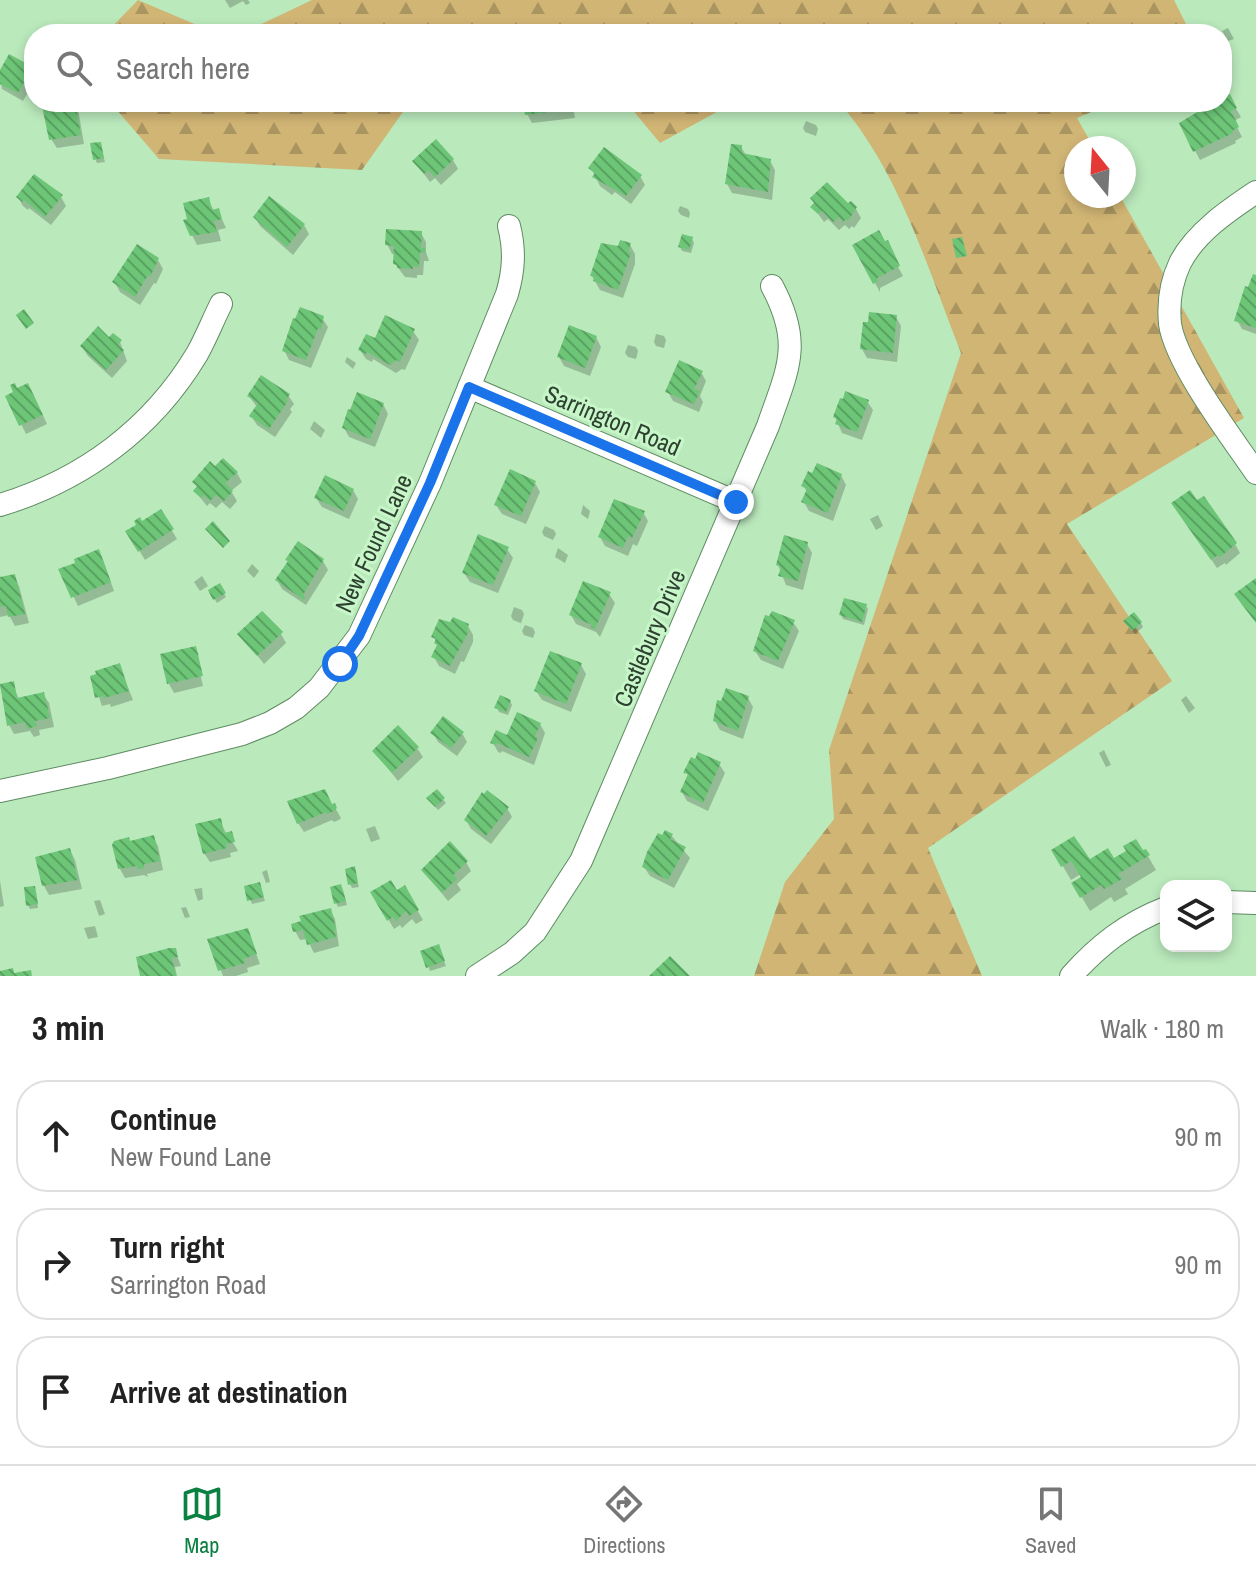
<!DOCTYPE html>
<html lang="en">
<head>
<meta charset="utf-8">
<style>
	body { margin:0; font-family:"Archivo Narrow",sans-serif; background:#f6f6f6; color:#222 }
	.controls { position:absolute; right:24px; bottom:24px; display:grid; overflow:hidden; border-radius:16px; box-shadow:0 4px 12px #0003 }
	.controls button { width:72px; height:72px; display:grid; place-items:center; padding:0; border:0; border-bottom:2px solid #e0e0e0; background:#fff; color:#222; font:40px sans-serif }
	.compass { position:absolute; left:1064px; top:136px; width:72px; height:72px; border-radius:50%; background:#fff; box-shadow:0 4px 12px #0003; rotate:342deg }
	.stop { position:absolute; width:24px; height:24px; margin:-18px; border:6px solid #1a73e8; border-radius:50%; background:#fff }
	.stop.end { background:#1a73e8; border-color:#fff; box-shadow:0 2px 8px #0008 }
	.list { margin:0; padding:0; list-style:none }
	h2 { display:flex; justify-content:space-between; align-items:center; height:104px; margin:0; padding:0 32px; font-size:34px }
	h2 small { font-size:26px; font-weight:400; color:#767676 }
	.list li { display:grid; grid-template-columns:52px 1fr auto; gap:24px; align-items:center; box-sizing:border-box; height:112px; margin:0 16px 16px; padding:0 16px; border:2px solid #e0e0e0; border-radius:32px }
	.list b { display:block; font-size:30px; white-space:nowrap }
	.list p { margin:0; font-size:26px; white-space:nowrap; color:#767676 }
	.list em { font-size:26px; font-style:normal; color:#767676 }
	.icon { flex:none; width:44px; height:44px; fill:none; stroke:currentColor; stroke-width:2; stroke-linecap:round; stroke-linejoin:round }
	.map { position:relative; flex:none; width:1256px; height:976px; overflow:hidden }
	.search { position:absolute; background:#fff; box-shadow:0 4px 12px #0003; left:24px; right:24px; top:24px; height:88px; display:flex; align-items:center; gap:20px; box-sizing:border-box; padding:0 28px; border-radius:32px; color:#767676; font-size:30px }
	.sheet { height:488px; background:#fff }
	nav { display:flex; justify-content:space-around; align-items:center; box-sizing:border-box; height:112px; border-top:2px solid #e0e0e0; background:#fff; font-size:22px; color:#767676 }
	nav a { display:grid; justify-items:center; gap:4px }
	nav .on { color:#0b8043 }
	.map>svg:first-child { display:block }
	.forest { fill:url(#forest-firs) }
	.shadow { fill:#0003 }
	.building { fill:url(#building-back-hatch) }
	.lines { fill:none; stroke-linecap:round; stroke-linejoin:round }
	.street-casing { stroke:#5f8b62; stroke-width:24 }
	.street { stroke:#fff; stroke-width:22 }
	.route { stroke:#1a73e8; stroke-width:10 }
	.labels { text-anchor:middle; dominant-baseline:central; stroke-width:6; stroke-linejoin:round; paint-order:stroke }
	.street-label { font-size:24px; fill:#2e402f; stroke:#c7f6c9 }
</style>
</head>
<body>
<div class="map">
<svg width="1256" height="976" viewBox="0 0 1256 976">
	<defs>
		<pattern id="forest-firs" width="22" height="20" patternUnits="userSpaceOnUse" patternTransform="scale(2)"><rect width="22" height="20" fill="#d1b575"/><path d="M5 1l3.5 6h-7zM16 11l3.5 6h-7z" fill="#aa9560"/></pattern>
		<pattern id="building-back-hatch" width="6" height="6" patternUnits="userSpaceOnUse" patternTransform="scale(2)"><rect width="6" height="6" fill="#6dc677"/><path d="M-1 5l2 2M0 0l6 6M5-1l2 2" fill="none" stroke="#5aa262"/></pattern>
	</defs>
	<rect width="100%" height="100%" fill="#bae9bc"/>
	<g class="forest">
		<polygon points="138,0 218,34 105,34"/>
		<polygon points="312,0 1174,0 1191,34 240,34"/>
		<polygon points="110,102 410,102 362,170 159,159"/>
		<polygon points="626,102 735,102 660,143"/>
		<path d="M 839,102 L 1115,102 L 1077,118 L 1094,148 L 1076,148 L 1076,196 L 1120,196 L 1244,418 L 1067,524 L 1172,681 L 928,848 L 982,976 L 754,976 L 785,882 L 834,819 L 829,750 L 961,353 C 927,267 900,173 839,102 Z"/>
	</g>
	<g class="shadow">
		<polygon points="225,0 248,0 250,3 246,5 243,1 230,8"/>
		<polygon points="1228,28 1234,39 1228,41 1222,31"/>
		<polygon points="31,68 34,82 23,101 2,89 0,74"/>
		<polygon points="1229,97 1241,117 1234,121 1242,137 1235,141 1236,143 1200,160 1181,124"/>
		<polygon points="62,102 74,102 78,109 84,144 57,148 51,139 58,107"/>
		<polygon points="525,102 572,102 575,118 532,123 527,114"/>
		<polygon points="806,121 816,125 818,129 816,136 805,132 803,128"/>
		<polygon points="100,144 105,162 97,163 95,159"/>
		<polygon points="741,147 746,155 755,160 757,156 759,159 770,161 775,170 772,200 732,193 727,184"/>
		<polygon points="453,160 458,169 441,185 435,178 430,182 415,162"/>
		<polygon points="591,168 640,176 645,185 631,204 615,192 612,195 600,186"/>
		<polygon points="18,197 61,197 66,206 51,225 29,208 28,210 23,206"/>
		<polygon points="208,199 214,211 218,210 226,228 218,230 221,241 197,245 192,235"/>
		<polygon points="680,206 688,209 690,213 689,218 681,215 678,211"/>
		<polygon points="848,206 856,209 861,218 854,228 852,226 849,229 845,225 839,230 828,219 824,222 813,207"/>
		<polygon points="255,217 304,225 309,234 293,255 260,226"/>
		<polygon points="421,233 426,242 426,252 429,261 424,261 423,275 417,275 417,278 405,277 395,264 396,254 392,254 387,244"/>
		<polygon points="692,239 694,243 691,253 682,251 680,247"/>
		<polygon points="630,245 635,254 635,264 623,298 600,290 592,276 619,248"/>
		<polygon points="854,246 897,265 903,276 880,288 880,292"/>
		<polygon points="158,260 163,269 156,284 154,283 140,305 120,292 115,283"/>
		<polygon points="1256,277 1256,334 1242,329 1237,320"/>
		<polygon points="896,317 901,326 897,362 867,358 862,349"/>
		<polygon points="322,318 328,327 311,368 289,360 284,350"/>
		<polygon points="413,331 419,340 405,370 402,369 396,373 373,359 372,362 366,359 360,350 376,341"/>
		<polygon points="656,334 664,336 666,340 664,348 656,346 654,342"/>
		<polygon points="596,337 601,347 590,376 564,366 559,357"/>
		<polygon points="110,340 120,342 127,361 112,378 88,356 82,347"/>
		<polygon points="628,345 636,347 638,351 636,359 628,357 625,353"/>
		<polygon points="347,357 356,363 353,369 345,362"/>
		<polygon points="701,372 706,381 700,396 703,402 699,412 673,401 668,392"/>
		<polygon points="33,394 47,424 26,434 8,397"/>
		<polygon points="288,395 294,404 290,409 292,412 275,437 257,425 251,416 257,407 249,396"/>
		<polygon points="867,401 873,410 862,440 842,433 835,417"/>
		<polygon points="383,404 388,414 375,447 349,437 344,428 351,413"/>
		<polygon points="314,421 325,430 321,438 310,429"/>
		<polygon points="223,461 237,473 242,482 231,491 237,501 230,509 222,502 216,508 210,503 207,506 195,491 198,488 194,482"/>
		<polygon points="841,475 846,485 833,521 809,511 804,502 807,493 804,486"/>
		<polygon points="535,483 540,492 526,524 502,514 496,505"/>
		<polygon points="353,490 358,499 349,519 322,507 316,498"/>
		<polygon points="1197,503 1235,544 1240,553 1226,565 1225,563 1217,568 1179,512"/>
		<polygon points="583,505 590,511 588,519 581,514"/>
		<polygon points="161,512 177,539 145,560 128,532"/>
		<polygon points="643,512 648,521 637,546 633,544 628,556 605,546 600,537"/>
		<polygon points="878,515 883,526 876,530 870,519"/>
		<polygon points="545,526 554,530 556,534 553,540 544,536 542,532"/>
		<polygon points="807,544 812,553 803,590 786,585 778,565"/>
		<polygon points="558,548 568,555 565,563 555,557"/>
		<polygon points="507,549 513,558 498,593 470,582 464,573"/>
		<polygon points="103,560 114,591 78,606 61,570"/>
		<polygon points="287,560 323,561 328,570 306,605 282,589 277,580 289,563"/>
		<polygon points="252,564 259,571 254,578 247,571"/>
		<polygon points="14,576 19,586 29,623 15,626 9,615 0,617 0,579"/>
		<polygon points="202,576 208,586 200,591 194,582"/>
		<polygon points="219,585 226,597 217,603 210,591"/>
		<polygon points="609,594 615,603 600,637 596,632 576,624 571,615"/>
		<polygon points="866,606 868,609 864,625 843,619 841,615"/>
		<polygon points="514,607 522,610 524,614 521,623 523,624 513,620 511,616"/>
		<polygon points="770,619 793,622 799,631 783,669 761,660 755,651"/>
		<polygon points="1141,623 1143,627 1135,634 1128,625"/>
		<polygon points="525,625 533,628 535,632 533,638 524,635 522,631"/>
		<polygon points="468,626 473,635 473,642 464,662 461,661 455,674 439,666 434,657 438,647 434,637"/>
		<polygon points="240,634 281,634 286,643 264,664"/>
		<polygon points="195,648 199,655 196,655 203,686 174,693 169,684"/>
		<polygon points="119,665 133,700 111,707 110,704 102,706 92,677"/>
		<polygon points="581,665 586,674 571,712 542,700 536,691"/>
		<polygon points="13,684 19,700 43,694 49,703 54,727 39,730 40,735 34,737 30,731 14,734 9,725 0,686"/>
		<polygon points="1186,696 1195,708 1189,713 1181,700"/>
		<polygon points="748,698 753,707 743,739 720,730 715,721 723,704"/>
		<polygon points="510,701 512,705 508,715 499,712 497,708"/>
		<polygon points="540,724 545,733 534,765 502,751 501,753 498,752 493,743"/>
		<polygon points="433,733 462,733 467,742 457,756 438,742"/>
		<polygon points="417,748 423,757 398,781 374,751"/>
		<polygon points="1104,750 1111,765 1106,767 1099,753"/>
		<polygon points="719,764 725,773 708,811 687,801 682,792 689,777 686,772"/>
		<polygon points="437,792 446,803 438,810 431,802"/>
		<polygon points="334,806 341,818 339,820 334,822 332,820 304,832 298,823"/>
		<polygon points="507,808 512,817 491,844 471,829 466,820"/>
		<polygon points="220,821 227,835 231,833 235,841 232,841 238,851 230,853 231,857 210,862 204,853"/>
		<polygon points="375,826 380,839 371,842 366,829"/>
		<polygon points="671,835 690,858 674,888 650,876 644,867"/>
		<polygon points="153,837 158,846 163,870 147,874 148,877 144,875 125,878 120,869 130,843"/>
		<polygon points="70,850 75,860 82,889 49,895 44,886"/>
		<polygon points="1054,851 1089,862 1113,861 1145,851 1156,870 1125,889 1128,894 1114,902 1111,897 1090,911 1074,884 1083,878 1081,874 1071,880"/>
		<polygon points="466,862 471,871 457,884 461,890 448,901 423,870"/>
		<polygon points="354,869 359,887 352,888 350,884"/>
		<polygon points="267,870 270,882 266,883 262,872"/>
		<polygon points="0,881 4,906 0,907"/>
		<polygon points="259,884 265,901 252,904 246,888"/>
		<polygon points="202,888 203,899 198,901 194,889"/>
		<polygon points="404,888 423,920 416,924 412,919 402,928 400,925 394,929 373,893 396,893"/>
		<polygon points="343,890 347,905 338,907 336,903"/>
		<polygon points="36,892 38,908 30,909 28,905"/>
		<polygon points="100,900 105,914 99,916 94,901"/>
		<polygon points="186,907 190,917 185,918 181,908"/>
		<polygon points="330,910 335,919 339,946 314,953 307,939 300,940 295,931"/>
		<polygon points="95,926 98,937 88,939 84,928"/>
		<polygon points="247,930 260,964 247,968 248,972 236,976 223,976 210,940"/>
		<polygon points="175,950 181,966 175,967 177,976 143,976"/>
		<polygon points="440,951 446,966 430,971 423,952"/>
	</g>
	<g class="building">
		<polygon points="9,54 33,67 18,93 0,84 0,70"/>
		<polygon points="1230,94 1237,108 1231,111 1239,127 1232,131 1233,133 1193,152 1179,123 1214,102 1222,102 1222,98"/>
		<polygon points="55,102 75,102 81,135 49,140 42,106 56,105"/>
		<polygon points="523,102 570,102 571,109 525,115"/>
		<polygon points="436,139 454,159 435,177 428,170 424,174 412,161"/>
		<polygon points="101,142 104,158 93,160 90,143"/>
		<polygon points="731,144 742,145 742,153 771,159 768,192 725,184"/>
		<polygon points="604,147 642,175 626,196 592,177 595,173 588,168"/>
		<polygon points="34,174 63,195 45,217 24,200 22,202 16,197"/>
		<polygon points="827,182 848,203 851,201 857,207 848,221 846,219 843,222 839,217 833,222 822,211 818,214 810,207 814,203 810,198"/>
		<polygon points="269,196 305,224 287,247 253,217"/>
		<polygon points="209,197 212,210 219,208 222,219 214,221 217,232 190,236 183,220 187,219 183,203"/>
		<polygon points="386,229 422,231 421,248 425,248 425,253 420,252 419,267 413,266 413,269 397,268 397,265 393,264 394,246 385,245"/>
		<polygon points="879,230 885,241 888,240 900,266 877,278 878,281 873,284 852,245"/>
		<polygon points="682,234 693,237 689,250 678,247"/>
		<polygon points="962,237 967,256 956,258 952,239"/>
		<polygon points="620,240 631,243 628,252 631,253 618,290 593,281 594,277 590,276 601,243 618,246"/>
		<polygon points="137,244 159,258 150,277 148,275 135,297 112,282"/>
		<polygon points="1253,274 1256,275 1256,328 1234,321 1245,286 1248,287"/>
		<polygon points="300,307 324,316 321,330 318,328 306,360 282,351 293,318 295,319"/>
		<polygon points="24,309 34,323 26,329 16,315"/>
		<polygon points="869,312 897,315 893,353 860,349 863,322 868,322"/>
		<polygon points="385,315 415,329 400,362 396,360 390,365 367,352 366,354 358,350 366,334 375,338"/>
		<polygon points="569,325 597,336 585,368 557,357"/>
		<polygon points="98,326 109,337 113,333 122,340 118,345 124,350 106,370 80,346"/>
		<polygon points="679,360 703,371 694,389 700,391 694,404 665,392"/>
		<polygon points="261,375 290,394 286,400 288,401 269,429 249,416 258,403 247,396"/>
		<polygon points="15,383 17,388 28,383 43,415 19,426 5,396 13,392 10,385"/>
		<polygon points="845,391 869,400 857,432 835,424 837,419 833,417 840,398 843,399"/>
		<polygon points="357,392 384,403 370,439 342,428 348,409 350,410"/>
		<polygon points="223,458 238,472 225,483 233,491 224,501 216,495 210,501 204,495 201,498 193,491 197,486 192,482 210,461 215,466"/>
		<polygon points="817,463 842,474 828,513 801,502 807,489 801,486 808,471 812,473"/>
		<polygon points="510,469 536,481 521,516 494,505"/>
		<polygon points="325,475 354,489 344,511 314,498"/>
		<polygon points="1190,490 1197,500 1204,496 1237,543 1220,557 1218,555 1211,560 1171,503"/>
		<polygon points="614,499 645,511 632,538 628,536 623,548 598,537"/>
		<polygon points="161,509 174,529 138,552 125,531 136,525 134,521 140,517 142,521"/>
		<polygon points="213,521 230,541 223,548 205,529"/>
		<polygon points="478,534 509,547 493,585 462,573"/>
		<polygon points="784,535 808,542 798,581 778,576 781,567 776,565"/>
		<polygon points="298,541 324,559 303,595 305,597 304,600 275,580 288,561 285,560"/>
		<polygon points="99,549 111,582 71,598 58,569 75,563 74,559"/>
		<polygon points="15,574 25,614 8,617 6,606 0,607 0,577"/>
		<polygon points="1256,578 1256,623 1234,594"/>
		<polygon points="583,581 611,592 595,629 591,627 592,625 569,615"/>
		<polygon points="220,583 226,593 213,600 208,590"/>
		<polygon points="844,598 867,604 862,622 839,615"/>
		<polygon points="262,611 283,632 257,656 237,634"/>
		<polygon points="772,611 795,620 778,661 753,651 765,615 769,616"/>
		<polygon points="1134,612 1142,622 1132,631 1123,621"/>
		<polygon points="453,617 469,624 467,630 469,631 450,666 431,657 437,645 434,643 436,639 431,637 439,619 450,622"/>
		<polygon points="196,646 203,676 167,684 160,654"/>
		<polygon points="550,651 582,663 566,704 534,691"/>
		<polygon points="120,663 129,691 104,698 103,696 95,698 90,676 96,674 95,671"/>
		<polygon points="14,681 17,698 44,692 50,718 35,721 37,726 27,729 25,722 7,726 0,684"/>
		<polygon points="726,688 749,696 738,731 713,721 717,700 721,701"/>
		<polygon points="500,695 511,700 506,712 494,708"/>
		<polygon points="517,712 541,723 535,736 538,738 529,757 497,743 496,745 490,743 496,730 507,735"/>
		<polygon points="443,716 464,732 451,748 430,733"/>
		<polygon points="398,725 419,747 392,773 372,751"/>
		<polygon points="698,752 721,762 703,803 680,792 688,774 683,773 691,757 695,759"/>
		<polygon points="325,789 332,804 335,803 337,808 334,811 327,814 326,812 297,824 287,801"/>
		<polygon points="437,789 445,798 435,807 426,798"/>
		<polygon points="487,790 509,807 486,836 464,820 482,792 484,794"/>
		<polygon points="221,818 224,833 232,831 235,842 226,844 227,848 203,854 195,824"/>
		<polygon points="665,830 673,834 670,839 686,847 668,880 642,867 647,852 658,833 662,835"/>
		<polygon points="154,835 160,861 144,864 144,868 138,869 137,866 118,869 112,845 114,841 129,837 130,841"/>
		<polygon points="1074,836 1090,859 1108,848 1114,858 1126,851 1123,846 1136,839 1143,850 1146,849 1150,855 1118,874 1122,879 1104,889 1101,885 1080,898 1071,883 1081,877 1071,861 1061,867 1051,850"/>
		<polygon points="450,841 468,861 453,875 457,879 442,893 421,870"/>
		<polygon points="70,848 78,880 42,886 35,857"/>
		<polygon points="355,866 358,883 348,885 345,869"/>
		<polygon points="391,880 397,890 405,885 419,910 409,916 406,911 396,921 393,917 387,921 370,892"/>
		<polygon points="260,882 264,897 247,901 244,886"/>
		<polygon points="341,884 346,901 334,904 330,887"/>
		<polygon points="35,886 38,904 26,906 24,887"/>
		<polygon points="331,908 336,929 334,930 336,937 307,945 303,930 293,932 291,924 301,921 299,916"/>
		<polygon points="248,928 257,954 243,959 245,963 218,971 207,939"/>
		<polygon points="439,944 445,961 426,968 420,951"/>
		<polygon points="169,948 176,948 178,957 172,958 176,976 140,976 136,957"/>
		<polygon points="670,956 690,976 649,976"/>
		<polygon points="13,968 14,973 31,970 32,976 0,976 0,971"/>
	</g>
	<g class="lines">
		<defs>
			<g id="street">
				<path d="M 1256,192 C 1229,210 1195,233 1180,263 C 1171,282 1168,303 1170,324 C 1176,364 1232,438 1256,473"/>
				<polyline points="469,387 736,502"/>
				<path d="M 0,505 C 83,480 152,429 197,354 C 206,338 213,320 221,304"/>
				<path d="M 0,791 L 108,768 L 242,734 L 270,723 L 296,708 L 319,688 L 359,636 L 430,483 L 507,294 C 514,270 515,250 509,226"/>
				<polyline points="1226,902 1256,903"/>
				<path d="M 477,976 L 512,953 L 535,932 L 581,861 L 768,426 C 788,368 803,344 772,286"/>
				<path d="M 1071,976 C 1099,945 1127,923 1166,908"/>
			</g>
		</defs>
		<use href="#street" class="street-casing"/>
		<use href="#street" class="street"/>
	</g>
	<g class="lines">
		<polyline class="route" points="340,664 359,636 430,483 469,387 736,502"/>
	</g>
	<g class="labels">
		<g class="street-label">
			<text transform="translate(613 420) rotate(23)">Sarrington Road</text>
			<text transform="translate(373 543) rotate(-65)">New Found Lane</text>
			<text transform="translate(649 638) rotate(-67)">Castlebury Drive</text>
		</g>
	</g>
</svg>
<div class="controls">
<button><svg class="icon" aria-label="layers" viewBox="0 0 24 24"><path d="M12 4l9 5-9 5-9-5zM3 14l9 5 9-5"/></svg></button>
</div>
<svg class="compass" viewBox="-18 -18 36 36"><path d="M0-13l5 13h-10z" fill="#e53935"/><path d="M0 13l5-13h-10z" fill="#767676"/></svg>
<div class="stop" style="left:340px;top:664px"></div>
<div class="stop end" style="left:736px;top:502px"></div>
<div class="search"><svg class="icon" aria-label="search" viewBox="0 0 24 24"><circle cx="10" cy="10" r="6"/><path d="M15 15l6 6"/></svg>Search here</div>
</div>
<section class="sheet">
<h2>3 min<small>Walk · 180 m</small></h2>
<ul class="list">
<li><svg class="icon" aria-label="ahead" viewBox="0 0 24 24"><path d="M12 20V5M6 11l6-6 6 6"/></svg><div><b>Continue</b><p>New Found Lane</p></div><em>90 m</em></li>
<li><svg class="icon" aria-label="right" viewBox="0 0 24 24"><path d="M7 20v-9h11M14 6l5 5-5 5"/></svg><div><b>Turn right</b><p>Sarrington Road</p></div><em>90 m</em></li>
<li><svg class="icon" aria-label="arrive" viewBox="0 0 24 24"><path d="M6 21V4h12l-3 4 3 4H6"/></svg><div><b>Arrive at destination</b></div></li>
</ul>
</section>
<nav>
<a class="on"><svg class="icon" aria-label="map" viewBox="0 0 24 24"><path d="M3 6l6-2 6 2 6-2v14l-6 2-6-2-6 2zM9 4v14M15 6v14"/></svg>Map</a>
<a><svg class="icon" aria-label="directions" viewBox="0 0 24 24"><path d="M12 3l9 9-9 9-9-9zM9 14v-3h6M13 9l2 2-2 2"/></svg>Directions</a>
<a><svg class="icon" aria-label="saved" viewBox="0 0 24 24"><path d="M7 4h10v16l-5-4-5 4z"/></svg>Saved</a>
</nav>
</body>
</html>
